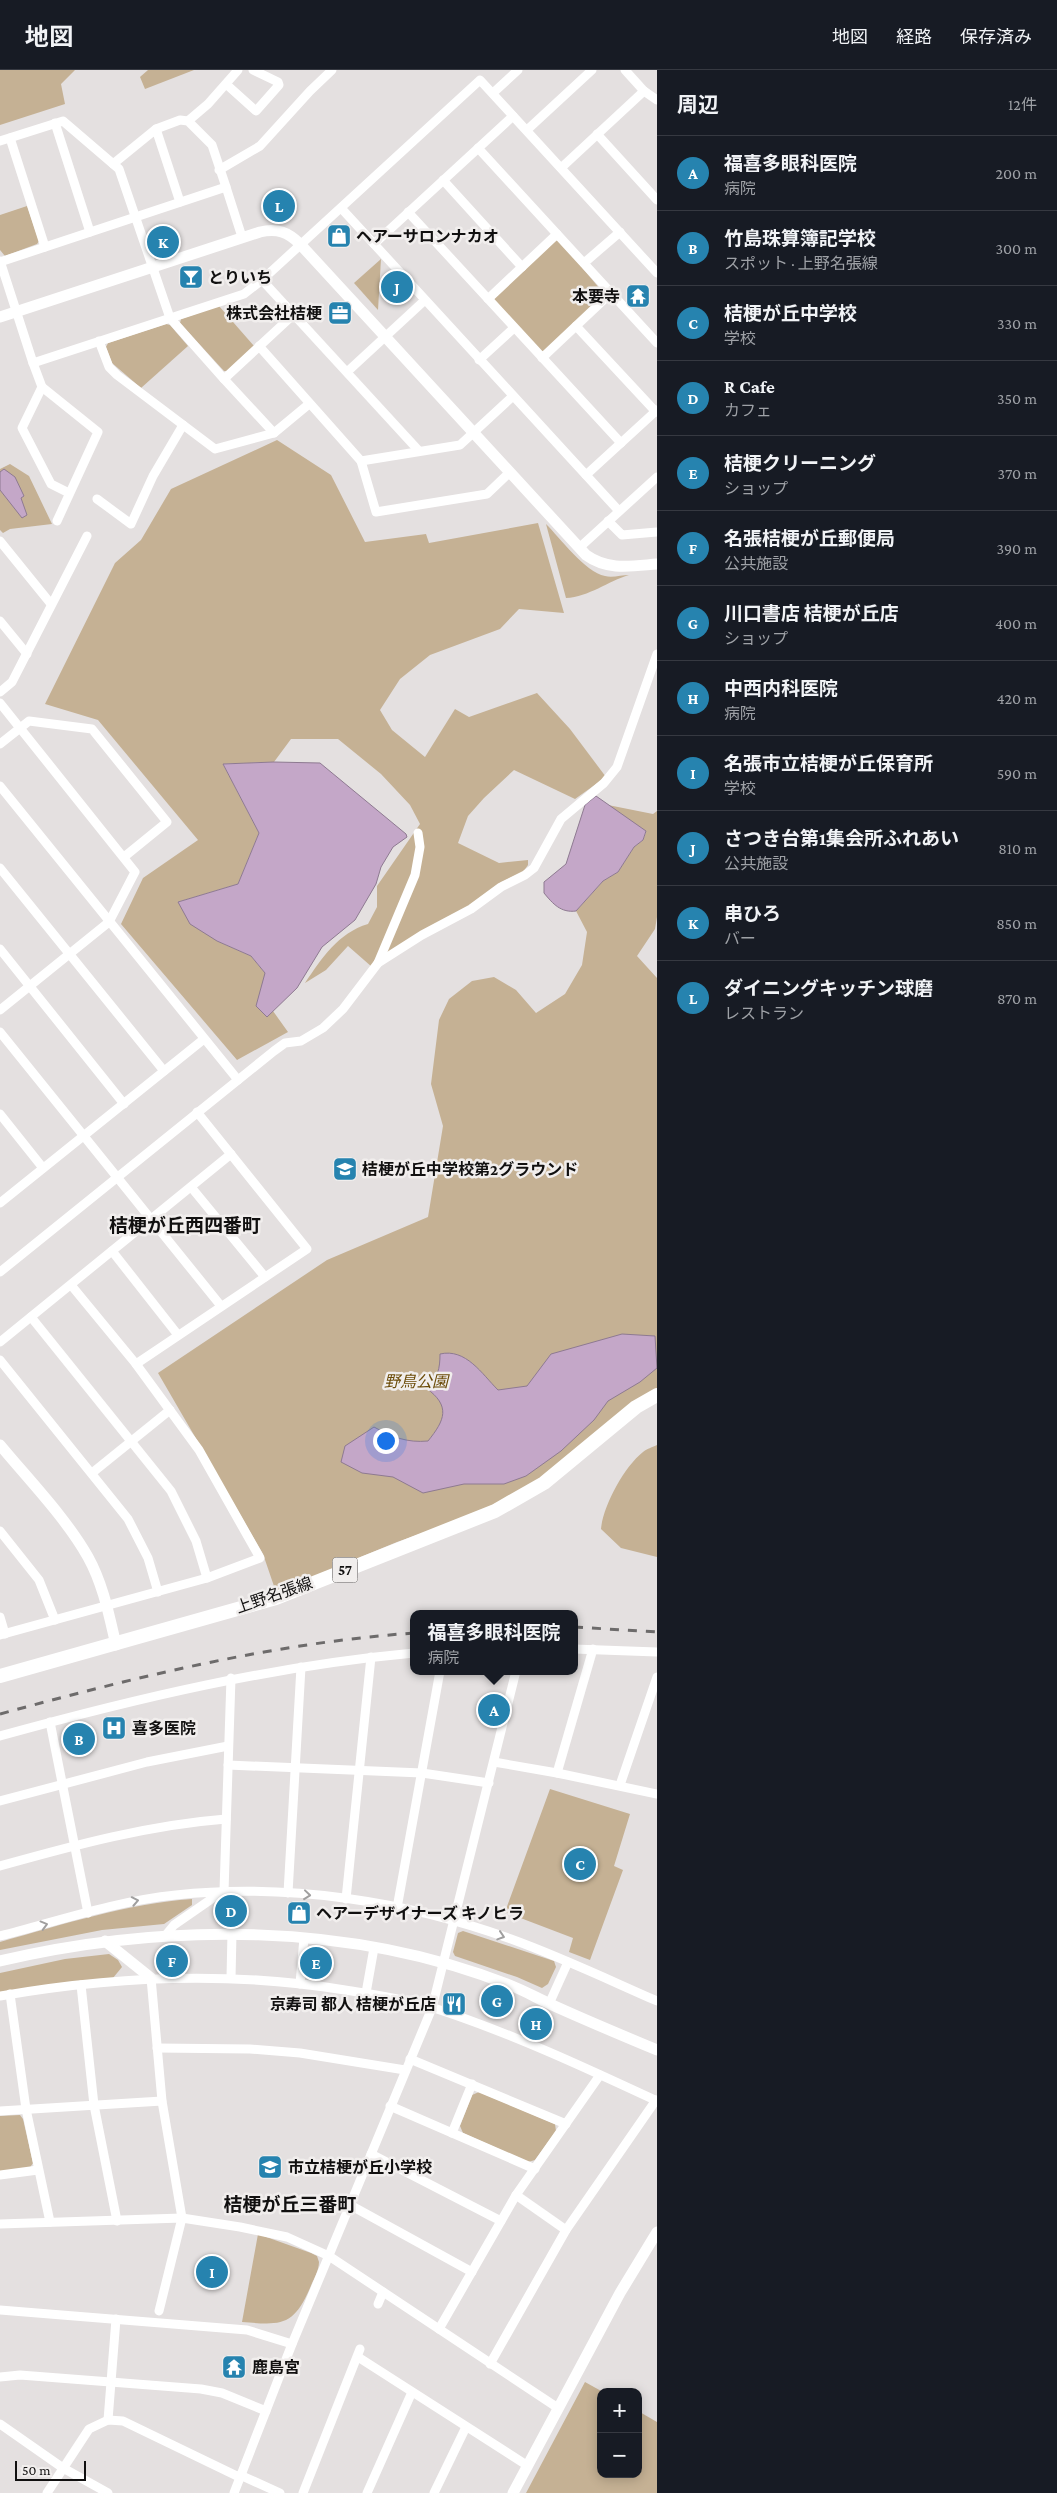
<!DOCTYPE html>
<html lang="ja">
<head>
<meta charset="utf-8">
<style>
	body { margin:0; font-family:"Crimson Pro","Noto Sans JP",serif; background:#242831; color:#f1f3f6 }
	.controls { position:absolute; right:15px; bottom:15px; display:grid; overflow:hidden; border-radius:10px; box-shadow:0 2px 12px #0003 }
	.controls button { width:45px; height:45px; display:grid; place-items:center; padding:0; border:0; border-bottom:1px solid #363941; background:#171b24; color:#f1f3f6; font:25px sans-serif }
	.scale { position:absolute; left:15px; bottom:12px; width:71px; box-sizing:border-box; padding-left:5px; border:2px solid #111010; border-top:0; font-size:14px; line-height:18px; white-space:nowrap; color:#111010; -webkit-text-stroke:4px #f1eeed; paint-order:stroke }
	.you { position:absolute; left:385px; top:1370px; width:18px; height:18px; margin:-12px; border:4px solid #fff; border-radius:50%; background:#1a73e8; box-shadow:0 0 0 8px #1a73e833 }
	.badge { display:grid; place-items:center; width:32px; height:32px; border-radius:50%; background:#2683af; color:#fff; font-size:16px; font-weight:700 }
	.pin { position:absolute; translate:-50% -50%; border:2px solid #fff; box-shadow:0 1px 5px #0006 }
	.popup { position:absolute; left:410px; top:1540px; width:168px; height:65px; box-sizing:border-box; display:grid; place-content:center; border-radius:10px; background:#171b24; filter:drop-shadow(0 1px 4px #0005); font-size:16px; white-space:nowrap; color:#9ea1a6 }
	.popup b { font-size:19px; color:#f1f3f6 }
	.popup::after { content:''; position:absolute; left:50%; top:100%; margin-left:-10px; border:10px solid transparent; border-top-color:#171b24 }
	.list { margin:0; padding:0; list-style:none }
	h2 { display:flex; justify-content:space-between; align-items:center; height:65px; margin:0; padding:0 20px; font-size:21px }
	h2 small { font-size:16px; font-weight:400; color:#9ea1a6 }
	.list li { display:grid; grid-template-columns:32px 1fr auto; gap:15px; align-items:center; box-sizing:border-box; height:75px; padding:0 20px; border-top:1px solid #363941 }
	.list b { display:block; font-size:19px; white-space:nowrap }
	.list p { margin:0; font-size:16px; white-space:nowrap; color:#9ea1a6 }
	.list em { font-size:16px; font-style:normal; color:#9ea1a6 }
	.map { position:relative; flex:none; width:657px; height:2423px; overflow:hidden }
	header { display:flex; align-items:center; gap:30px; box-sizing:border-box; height:70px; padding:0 25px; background:#171b24; border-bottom:1px solid #363941 }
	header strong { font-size:24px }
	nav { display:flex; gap:28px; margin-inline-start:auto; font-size:18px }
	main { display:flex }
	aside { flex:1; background:#171b24 }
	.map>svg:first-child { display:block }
	.green { fill:#c5b194 }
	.water { fill:#c4a7c8; stroke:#8e7a91 }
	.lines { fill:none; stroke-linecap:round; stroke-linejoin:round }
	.minor { stroke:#fff; stroke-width:9 }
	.tertiary { stroke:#fff; stroke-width:11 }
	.primary { stroke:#fff; stroke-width:14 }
	.rail { stroke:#6d6b6b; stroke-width:3; stroke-dasharray:9 9; stroke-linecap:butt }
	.oneway { stroke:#a09f9f }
	.labels { text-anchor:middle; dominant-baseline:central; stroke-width:5; stroke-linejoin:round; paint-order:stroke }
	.shield { fill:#f1eeed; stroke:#545352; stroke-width:1 }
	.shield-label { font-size:15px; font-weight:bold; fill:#111010 }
	.poi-label { font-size:16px; font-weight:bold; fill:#111010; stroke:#f1eeed; text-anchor:start }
	.park-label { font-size:16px; font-style:italic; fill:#6b4b08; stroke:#f1eeed }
	.street-label { font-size:16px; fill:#111010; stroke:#f1eeed }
	.quarter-label { font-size:19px; font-weight:bold; fill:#111010; stroke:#f1eeed }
</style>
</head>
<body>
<header>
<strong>地図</strong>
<nav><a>地図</a><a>経路</a><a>保存済み</a></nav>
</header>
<main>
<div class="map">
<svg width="657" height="2423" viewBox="0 0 657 2423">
	<rect width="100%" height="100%" fill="#e4e0e0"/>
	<g class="green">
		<polygon points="0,0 75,0 61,14 65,34 0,55"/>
		<polygon points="148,0 194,0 145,19 140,7"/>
		<polygon points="27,136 39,171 37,174 5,186 0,180 0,145"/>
		<polygon points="555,170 560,171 605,225 544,281 540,281 493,231 494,227"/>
		<polygon points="381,189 378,240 354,213"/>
		<polygon points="219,236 254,276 227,301 224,301 180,253 181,249"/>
		<polygon points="166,254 170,255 188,276 141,318 112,293 106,277 108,273"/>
		<path d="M 277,370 L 331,405 L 365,472 L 426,464 L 429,473 L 538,453 L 564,543 L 519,539 L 500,559 L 430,585 L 400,609 L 380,640 L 392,660 L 425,687 L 455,639 L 469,647 L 537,623 L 570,659 L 606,707 L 575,729 L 514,700 L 484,728 L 468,746 L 458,773 L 499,793 L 528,790 L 528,795 L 523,802 L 501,812 L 473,834 L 372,897 L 348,876 L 326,900 L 305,913 C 322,888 338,863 368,854 L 377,837 L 377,816 L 420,754 L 410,735 L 381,704 L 338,669 L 291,669 L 274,692 L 223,694 L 259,763 L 238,814 L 178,832 L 217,871 L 251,886 L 265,903 L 267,947 L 273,941 L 288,962 L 237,990 L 121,854 L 143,808 L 198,770 L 98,650 L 45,634 L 115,493 L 141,470 L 171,419 Z"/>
		<polygon points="10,394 29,406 52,454 10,459 3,463 0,460 0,399"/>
		<path d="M 546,454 C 560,468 585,502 605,506 C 612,508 622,505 629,505 C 608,511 589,527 566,528 Z"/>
		<polygon points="608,735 653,744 657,741 657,847 655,859 637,886 657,908 657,1320 633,1333 592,1365 556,1397 533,1414 471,1446 397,1472 276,1522 263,1484 158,1303 327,1190 428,1147 443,1056 431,1014 439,950 449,929 472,911 494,907 516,920 536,943 565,924 582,895 587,862 576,841 603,811 618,802 634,777 643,770 646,762"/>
		<path d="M 657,1375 L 657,1487 L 621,1478 L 601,1459 C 603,1436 624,1397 643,1382 C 646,1379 653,1377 657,1375 Z"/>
		<polygon points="550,1719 630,1744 614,1796 623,1800 590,1890 569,1882 573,1868 505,1842"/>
		<path d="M 192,1829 L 192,1835 L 164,1854 L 102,1860 L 0,1880 L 0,1872 C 64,1854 126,1834 192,1829 Z"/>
		<polygon points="463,1861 554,1891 556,1897 548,1914 542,1918 517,1907 455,1886 453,1882 458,1863"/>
		<polygon points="109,1884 118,1890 122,1897 113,1908 0,1923 0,1903 65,1889"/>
		<polygon points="479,2022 555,2054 556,2061 535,2090 528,2092 463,2063 460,2056 472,2025"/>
		<polygon points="20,2045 23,2049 33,2093 29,2099 0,2102 0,2046"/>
		<path d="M 258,2164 L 311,2183 L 317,2186 L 319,2192 C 319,2201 313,2210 310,2218 C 293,2257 281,2255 242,2252 Z"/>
		<polygon points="585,2312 603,2322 601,2322 601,2404 638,2404 638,2341 657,2352 657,2423 526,2423"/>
	</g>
	<g class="water">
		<polygon points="4,399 15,407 24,426 21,428 27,445 22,448 0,420 0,402"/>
		<polygon points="274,692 320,693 406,764 407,767 393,777 381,797 376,814 355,850 322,877 297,918 267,947 256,936 265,903 251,886 217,871 190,854 178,832 238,814 259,763 223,694"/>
		<path d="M 596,726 L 646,761 L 643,770 L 634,777 L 618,802 L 603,811 L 576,841 C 561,843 553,834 544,823 L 544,812 L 566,794 L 585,735 Z"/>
		<path d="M 622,1264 L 655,1266 L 657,1298 L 640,1312 L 608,1331 L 594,1350 L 561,1381 L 526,1406 L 504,1414 L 464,1414 L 423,1423 L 393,1407 L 362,1403 L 341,1392 L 345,1376 L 374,1357 C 392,1367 407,1373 428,1371 C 445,1350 451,1336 426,1318 C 438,1309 440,1298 440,1284 C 466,1278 482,1304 498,1320 L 527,1316 L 551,1284 Z"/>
	</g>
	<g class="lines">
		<g class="minor">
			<polyline points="226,14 256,41 279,15 278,12 253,0"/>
			<polyline points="644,21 657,30"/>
			<polyline points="493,23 518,0"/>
			<polyline points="188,51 208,34 238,0"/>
			<polyline points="55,53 90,162"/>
			<polyline points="156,59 180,50 188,51 212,75 226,117"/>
			<polyline points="527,60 592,0"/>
			<polyline points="597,64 657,130"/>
			<polyline points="10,68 45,177"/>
			<polyline points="0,71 63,51 119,99 170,248 224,309"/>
			<polyline points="478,78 657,273"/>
			<polyline points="113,94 156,59 180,132"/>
			<polyline points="561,98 644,21 625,0"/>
			<polyline points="219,100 260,76 310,21 332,0"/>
			<polyline points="443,110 522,197"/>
			<polyline points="341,138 619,441"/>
			<polyline points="408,142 621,373"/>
			<polyline points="374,174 513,46"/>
			<polyline points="0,191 33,293 244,224 262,210 480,10 657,203"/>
			<polyline points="0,192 226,117 242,167"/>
			<polyline points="584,193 620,162"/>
			<polyline points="262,210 419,381"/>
			<polyline points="488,229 557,164"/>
			<polyline points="576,256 656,342"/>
			<polyline points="99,271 109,297 117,305 215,379 274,363 309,334"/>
			<polyline points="259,276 361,391 376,442 487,424 510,402"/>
			<polyline points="542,288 611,223"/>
			<polyline points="479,290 514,258"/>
			<polyline points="33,293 42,317 98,362 57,451"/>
			<polyline points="347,302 425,230"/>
			<polyline points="42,317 22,358 51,414 69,423"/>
			<polyline points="274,363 224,309 293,245"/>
			<polyline points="361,391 460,375 513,326"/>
			<polyline points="586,405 657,340"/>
			<polyline points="97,429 131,454 153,406 183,355"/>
			<polyline points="608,451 622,465 657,462"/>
			<polyline points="0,471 51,534"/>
			<polyline points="579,478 657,407"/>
			<polyline points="0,551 27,584"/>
			<polyline points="0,622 12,612 87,466"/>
			<polyline points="0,633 135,802 109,852 0,940"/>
			<polyline points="0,674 29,651 92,659 167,752 124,787"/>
			<polyline points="0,716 238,1010"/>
			<polyline points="0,798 164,1001"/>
			<polyline points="0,879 124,1034"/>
			<polyline points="378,893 415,805 420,777 418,763"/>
			<polyline points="0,962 221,1236"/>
			<polyline points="0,1044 43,1098"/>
			<polyline points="191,1117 265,1207"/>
			<polyline points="0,1133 204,969"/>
			<polyline points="112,1181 178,1265"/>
			<polyline points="0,1202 274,981 285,973 301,971 323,958 343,939 378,893 422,865 471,839 501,817 525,805 534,798 561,749 604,713 617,697 657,584"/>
			<polyline points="31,1247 171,1421 196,1471 207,1508"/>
			<polyline points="0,1272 231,1084"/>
			<polyline points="0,1290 128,1449 148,1488 158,1522"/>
			<polyline points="136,1294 307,1179 197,1042"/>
			<polyline points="92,1403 170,1340"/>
			<polyline points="0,1461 39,1510 55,1550"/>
			<polyline points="0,1547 5,1564"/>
			<polyline points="0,1565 207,1508 260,1488 199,1380 136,1294 71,1215"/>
			<polyline points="574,1579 657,1582"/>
			<polyline points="50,1652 88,1843"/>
			<path d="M 0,1666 C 137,1628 273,1596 414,1583"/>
			<polyline points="494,1692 557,1703 657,1724"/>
			<polyline points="228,1695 422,1703 489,1713"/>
			<polyline points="557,1703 593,1579"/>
			<polyline points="620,1715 657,1607"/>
			<polyline points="0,1731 147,1692 228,1676"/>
			<path d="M 0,1796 C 75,1775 149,1755 226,1749"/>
			<polyline points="224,1821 231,1608"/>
			<polyline points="288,1823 301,1597"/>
			<polyline points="346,1829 371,1587"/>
			<polyline points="397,1838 440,1601"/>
			<path d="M 0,1866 C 58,1851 116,1831 176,1825 C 287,1813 406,1831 511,1869 C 561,1887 609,1910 657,1931"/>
			<polyline points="165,1866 174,1855 223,1821"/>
			<polyline points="151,1908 162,2031 182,2148 159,2241"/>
			<polyline points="231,1908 232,1863"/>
			<polyline points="300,1914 304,1868"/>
			<polyline points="81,1915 94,2035 117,2151"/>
			<polyline points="366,1923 374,1878"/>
			<polyline points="10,1924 26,2039 50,2152"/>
			<path d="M 0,1926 C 115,1906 230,1901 345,1920 C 375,1925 406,1929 434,1938 C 511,1963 584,1997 657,2031"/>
			<polyline points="549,1934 568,1892"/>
			<polyline points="157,1978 250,1979 300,1983 405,2000"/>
			<polyline points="410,1989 566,2054"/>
			<polyline points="390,2036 535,2099"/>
			<polyline points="0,2041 162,2031"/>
			<polyline points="452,2063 472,2014"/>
			<polyline points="371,2084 501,2151"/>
			<polyline points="0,2105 38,2100"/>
			<polyline points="516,2125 566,2160"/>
			<polyline points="350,2135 472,2202"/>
			<polyline points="0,2154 182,2148 240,2157 287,2167 329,2186 558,2338"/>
			<polyline points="378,2234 383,2222"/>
			<polyline points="0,2240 247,2260 292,2274"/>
			<polyline points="439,2259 516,2125 600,2005"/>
			<polyline points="358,2287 528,2396"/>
			<polyline points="490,2294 566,2160 656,2030"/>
			<polyline points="0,2307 20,2305 201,2319 222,2323 266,2341"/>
			<polyline points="108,2350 116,2249"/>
			<polyline points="0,2354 63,2398 108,2423"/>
			<polyline points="240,2405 280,2423"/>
			<polyline points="47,2423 89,2359 108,2350 123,2351 239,2407"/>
			<polyline points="234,2423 292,2274 432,1938 516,1601"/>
			<polyline points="303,2423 360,2279"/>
			<polyline points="367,2423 412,2322"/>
			<polyline points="434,2423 466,2357"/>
		</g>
		<g class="tertiary">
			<path d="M 0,247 L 260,162 C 277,158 288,162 300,174 L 586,485 C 608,501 632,496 657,494"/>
			<path d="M 0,1375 C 29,1410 66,1448 88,1487 C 103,1514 109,1545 116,1575"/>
			<polyline points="105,1871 151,1908"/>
			<path d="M 0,1891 C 166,1852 352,1852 512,1916 C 525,1921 537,1928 550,1934 C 585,1950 621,1965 657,1980"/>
			<polyline points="513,2423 620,2223 657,2162"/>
		</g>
		<polyline class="primary" points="0,1606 276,1528 495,1441 544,1413 636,1337 657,1325"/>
		<g class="rail">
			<polyline points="574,1557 657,1562"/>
			<path d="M 0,1644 C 136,1607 273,1573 414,1563"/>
		</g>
	</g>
	<defs><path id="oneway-chevron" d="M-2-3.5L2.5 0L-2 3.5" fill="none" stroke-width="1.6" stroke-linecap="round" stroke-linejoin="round" transform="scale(1.25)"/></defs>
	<g class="oneway">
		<use href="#oneway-chevron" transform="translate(307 1825) rotate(6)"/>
		<use href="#oneway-chevron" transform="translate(135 1831) rotate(-11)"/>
		<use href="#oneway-chevron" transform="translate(44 1855) rotate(-15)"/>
		<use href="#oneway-chevron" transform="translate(501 1866) rotate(18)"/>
	</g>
	<defs>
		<symbol id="shop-square" viewBox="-11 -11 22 22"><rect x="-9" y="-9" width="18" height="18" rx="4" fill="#2683af" stroke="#f1eeed"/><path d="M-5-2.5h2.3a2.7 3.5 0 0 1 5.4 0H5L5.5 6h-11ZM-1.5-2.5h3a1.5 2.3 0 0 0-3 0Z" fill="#fff"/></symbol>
		<symbol id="bar-square" viewBox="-11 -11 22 22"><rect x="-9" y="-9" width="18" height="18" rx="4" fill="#2683af" stroke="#f1eeed"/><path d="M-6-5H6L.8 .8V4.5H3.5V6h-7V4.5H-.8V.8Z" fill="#fff"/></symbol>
		<symbol id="temple-square" viewBox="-11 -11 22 22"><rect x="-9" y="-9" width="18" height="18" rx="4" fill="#2683af" stroke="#f1eeed"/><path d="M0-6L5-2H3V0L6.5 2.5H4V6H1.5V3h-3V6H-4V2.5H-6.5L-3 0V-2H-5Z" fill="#fff"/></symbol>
		<symbol id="office-square" viewBox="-11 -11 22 22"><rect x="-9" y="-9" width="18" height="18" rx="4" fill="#2683af" stroke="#f1eeed"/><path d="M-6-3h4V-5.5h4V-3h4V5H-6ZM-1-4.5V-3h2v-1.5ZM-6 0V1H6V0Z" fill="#fff"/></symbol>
		<symbol id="school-square" viewBox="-11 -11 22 22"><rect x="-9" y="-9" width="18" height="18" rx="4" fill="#2683af" stroke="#f1eeed"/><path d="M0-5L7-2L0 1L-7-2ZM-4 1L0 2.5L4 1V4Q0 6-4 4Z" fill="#fff"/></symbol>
		<symbol id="hospital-square" viewBox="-11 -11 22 22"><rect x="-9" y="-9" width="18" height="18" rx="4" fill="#2683af" stroke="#f1eeed"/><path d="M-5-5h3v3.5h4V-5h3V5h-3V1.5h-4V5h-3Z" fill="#fff"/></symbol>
		<symbol id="restaurant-square" viewBox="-11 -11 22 22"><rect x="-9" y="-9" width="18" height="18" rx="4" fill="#2683af" stroke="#f1eeed"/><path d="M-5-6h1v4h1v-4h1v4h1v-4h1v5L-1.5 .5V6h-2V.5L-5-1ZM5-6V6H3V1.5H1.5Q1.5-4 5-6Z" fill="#fff"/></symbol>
	</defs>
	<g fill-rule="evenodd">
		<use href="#shop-square" x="325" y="152" width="28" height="28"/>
		<use href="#bar-square" x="177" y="193" width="28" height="28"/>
		<use href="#temple-square" x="624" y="212" width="28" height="28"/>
		<use href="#office-square" x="326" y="229" width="28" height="28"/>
		<use href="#school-square" x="331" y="1085" width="28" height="28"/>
		<use href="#hospital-square" x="100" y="1644" width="28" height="28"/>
		<use href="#shop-square" x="285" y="1829" width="28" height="28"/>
		<use href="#restaurant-square" x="440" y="1920" width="28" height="28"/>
		<use href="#school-square" x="256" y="2083" width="28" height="28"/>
		<use href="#temple-square" x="220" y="2283" width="28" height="28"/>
	</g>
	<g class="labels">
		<rect class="shield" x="332.5" y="1487.5" width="25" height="25" rx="4"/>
		<g class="shield-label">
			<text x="345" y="1500">57</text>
		</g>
		<g class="poi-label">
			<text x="356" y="166">ヘアーサロンナカオ</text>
			<text x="208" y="207">とりいち</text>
			<text x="620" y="226" text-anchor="end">本要寺</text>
			<text x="322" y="243" text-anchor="end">株式会社桔梗</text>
			<text x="362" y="1099">桔梗が丘中学校第2グラウンド</text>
			<text x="132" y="1658">喜多医院</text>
			<text x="316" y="1843">ヘアーデザイナーズ キノヒラ</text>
			<text x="436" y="1934" text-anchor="end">京寿司 都人 桔梗が丘店</text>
			<text x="288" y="2097">市立桔梗が丘小学校</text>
			<text x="252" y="2297">鹿島宮</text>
		</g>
		<g class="park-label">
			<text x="416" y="1311">野鳥公園</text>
		</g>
		<g class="street-label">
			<text transform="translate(274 1525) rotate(-19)">上野名張線</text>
		</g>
		<g class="quarter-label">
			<text x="185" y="1155">桔梗が丘西四番町</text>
			<text x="290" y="2134">桔梗が丘三番町</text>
		</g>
	</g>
</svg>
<div class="controls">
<button>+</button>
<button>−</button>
</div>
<div class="scale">50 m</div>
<div class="you"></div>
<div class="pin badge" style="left:494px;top:1640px">A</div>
<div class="popup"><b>福喜多眼科医院</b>病院</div>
<div class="pin badge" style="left:79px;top:1669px">B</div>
<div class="pin badge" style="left:580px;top:1794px">C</div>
<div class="pin badge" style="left:231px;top:1841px">D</div>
<div class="pin badge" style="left:316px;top:1893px">E</div>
<div class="pin badge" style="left:172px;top:1891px">F</div>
<div class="pin badge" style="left:497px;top:1931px">G</div>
<div class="pin badge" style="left:536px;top:1954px">H</div>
<div class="pin badge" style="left:212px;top:2202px">I</div>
<div class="pin badge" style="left:397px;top:217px">J</div>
<div class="pin badge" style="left:163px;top:172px">K</div>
<div class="pin badge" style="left:279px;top:136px">L</div>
</div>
<aside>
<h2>周辺<small>12件</small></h2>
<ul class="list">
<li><span class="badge">A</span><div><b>福喜多眼科医院</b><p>病院</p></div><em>200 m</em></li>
<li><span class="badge">B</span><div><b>竹島珠算簿記学校</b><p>スポット · 上野名張線</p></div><em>300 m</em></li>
<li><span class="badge">C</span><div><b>桔梗が丘中学校</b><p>学校</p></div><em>330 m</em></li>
<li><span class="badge">D</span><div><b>R Cafe</b><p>カフェ</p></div><em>350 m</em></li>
<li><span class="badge">E</span><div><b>桔梗クリーニング</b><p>ショップ</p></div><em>370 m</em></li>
<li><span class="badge">F</span><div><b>名張桔梗が丘郵便局</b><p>公共施設</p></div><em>390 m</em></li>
<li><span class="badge">G</span><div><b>川口書店 桔梗が丘店</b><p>ショップ</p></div><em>400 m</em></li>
<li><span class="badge">H</span><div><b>中西内科医院</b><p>病院</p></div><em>420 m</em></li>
<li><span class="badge">I</span><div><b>名張市立桔梗が丘保育所</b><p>学校</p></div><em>590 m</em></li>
<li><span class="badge">J</span><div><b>さつき台第1集会所ふれあい</b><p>公共施設</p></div><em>810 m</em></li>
<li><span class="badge">K</span><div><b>串ひろ</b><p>バー</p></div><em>850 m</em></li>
<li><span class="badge">L</span><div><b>ダイニングキッチン球磨</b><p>レストラン</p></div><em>870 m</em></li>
</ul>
</aside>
</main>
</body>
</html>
